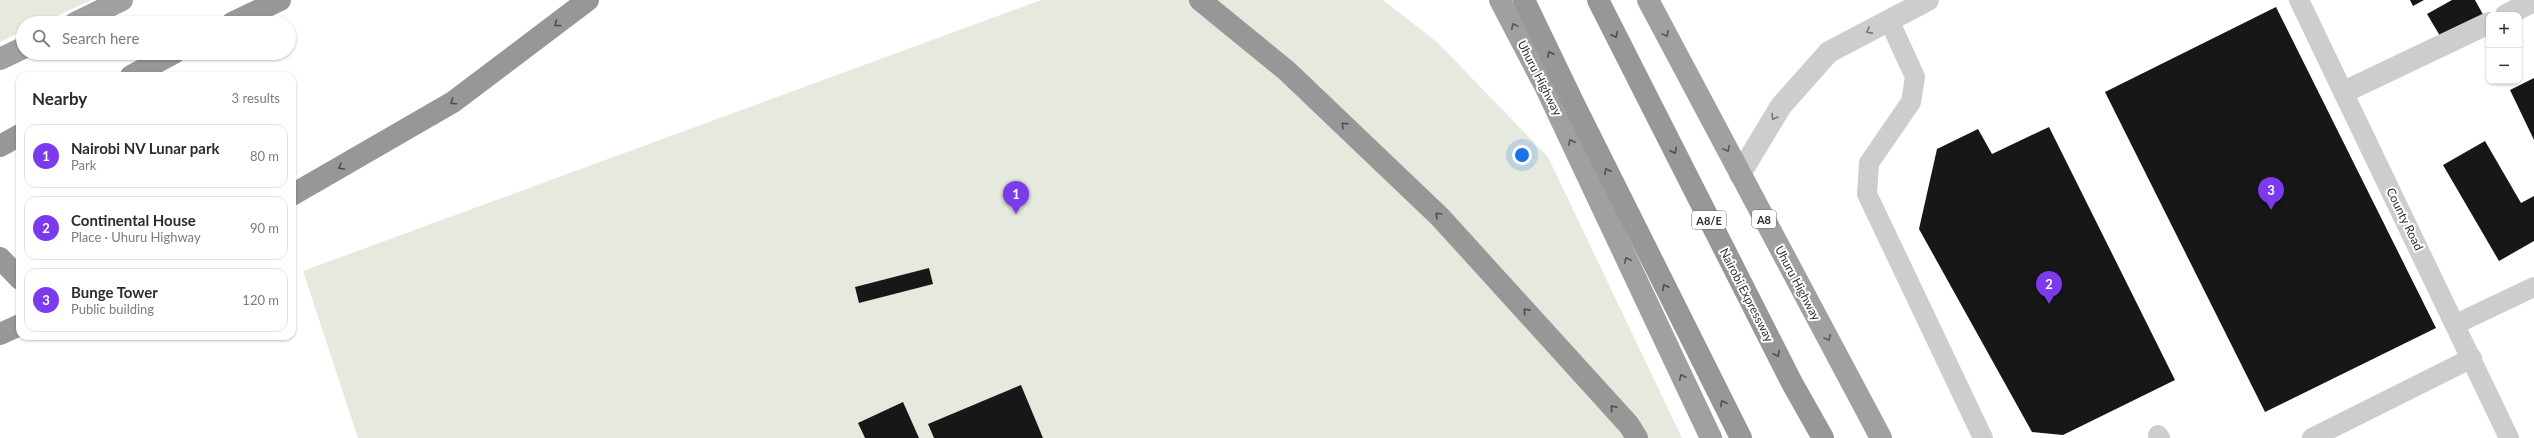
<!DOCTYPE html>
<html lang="en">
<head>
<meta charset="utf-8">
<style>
	body { margin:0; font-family:Lato,sans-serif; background:#f2f2f3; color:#2b2b33 }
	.controls { position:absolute; right:12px; top:12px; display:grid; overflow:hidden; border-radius:8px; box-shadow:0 1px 3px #0004 }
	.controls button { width:36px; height:36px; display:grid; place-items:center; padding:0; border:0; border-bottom:1px solid #e1e1e2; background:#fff; color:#2b2b33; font:20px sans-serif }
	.you { position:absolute; left:1522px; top:155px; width:14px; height:14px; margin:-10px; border:3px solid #fff; border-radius:50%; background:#1a73e8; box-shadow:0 0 0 6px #1a73e833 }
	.badge { display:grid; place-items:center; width:26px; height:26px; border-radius:50%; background:#7c3aed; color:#fff; font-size:13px; font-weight:700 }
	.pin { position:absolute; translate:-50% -33px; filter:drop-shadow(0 1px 2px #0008) }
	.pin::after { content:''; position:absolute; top:21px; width:14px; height:12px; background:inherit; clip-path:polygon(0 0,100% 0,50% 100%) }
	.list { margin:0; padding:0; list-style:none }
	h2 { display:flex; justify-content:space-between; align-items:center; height:52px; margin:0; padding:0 16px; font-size:17px }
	h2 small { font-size:13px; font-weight:400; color:#7c7c81 }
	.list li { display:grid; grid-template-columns:26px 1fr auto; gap:12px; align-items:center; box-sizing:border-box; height:64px; margin:0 8px 8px; padding:0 8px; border:1px solid #e1e1e2; border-radius:12px }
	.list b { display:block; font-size:15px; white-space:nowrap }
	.list p { margin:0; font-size:13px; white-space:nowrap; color:#7c7c81 }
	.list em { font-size:13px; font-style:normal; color:#7c7c81 }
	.icon { flex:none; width:22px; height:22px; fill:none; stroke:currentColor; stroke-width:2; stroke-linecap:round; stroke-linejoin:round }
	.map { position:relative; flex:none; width:2534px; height:438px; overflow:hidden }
	.search { position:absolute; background:#fff; box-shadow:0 1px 3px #0004; left:16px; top:16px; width:280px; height:44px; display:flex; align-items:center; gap:10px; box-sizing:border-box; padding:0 14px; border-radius:22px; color:#7c7c81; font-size:15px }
	.panel { position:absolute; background:#fff; box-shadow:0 1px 3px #0004; left:16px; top:72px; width:280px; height:268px; border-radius:12px }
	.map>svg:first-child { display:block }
	.green { fill:#e6e9dd }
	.building { fill:#171717 }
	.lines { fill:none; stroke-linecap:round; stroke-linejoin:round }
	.service { stroke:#cdcdcd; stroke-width:20 }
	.minor { stroke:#cdcdcd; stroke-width:22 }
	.tertiary { stroke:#cdcdcd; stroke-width:22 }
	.trunk { stroke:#a0a0a0; stroke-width:22 }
	.motorway { stroke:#979797; stroke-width:22 }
	.oneway { stroke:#4f4f4f }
	.oneway2 { stroke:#575757 }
	.oneway3 { stroke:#777 }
	.labels { text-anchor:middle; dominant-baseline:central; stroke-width:4; stroke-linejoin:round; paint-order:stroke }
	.shield { fill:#fff; stroke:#6e6e6e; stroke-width:1 }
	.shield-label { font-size:11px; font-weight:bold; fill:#303030 }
	.street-label { font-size:12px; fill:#303030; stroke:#fff }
</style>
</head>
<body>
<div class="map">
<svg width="2534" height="438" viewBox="0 0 2534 438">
	<rect width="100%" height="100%" fill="#fff"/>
	<g class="green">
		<polygon points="0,0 92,0 41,23 23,23 23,31 0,42"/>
		<polygon points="1041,0 1383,0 1438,43 1548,157 1682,438 358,438 303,271"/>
	</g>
	<g class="building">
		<polygon points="2410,0 2424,0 2413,6"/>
		<polygon points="2452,0 2475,0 2485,18 2443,41 2427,14"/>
		<polygon points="2276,7 2436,328 2265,412 2105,92"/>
		<polygon points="2534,78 2534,140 2510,90"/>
		<polygon points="2049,127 2175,380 2063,435 2032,432 1919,229 1937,149 1978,129 1992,154"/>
		<polygon points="2485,141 2521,203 2534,196 2534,241 2499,261 2443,165"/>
		<polygon points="929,268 933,284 859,303 855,287"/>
		<polygon points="1021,385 1043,438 934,438 928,424"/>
		<polygon points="903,402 919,438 865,438 858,423"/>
	</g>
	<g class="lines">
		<g class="service">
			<polyline points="2299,0 2509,438"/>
			<polyline points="1889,20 1915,77 1911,102 1869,163 1867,194 1983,438"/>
			<polyline points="2456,324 2534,287"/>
			<polyline points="2158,435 2160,438"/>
			<polyline points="2312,438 2472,358"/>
		</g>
		<g class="minor">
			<polyline points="2506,15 2534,1"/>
			<polyline points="2344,92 2489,23"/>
		</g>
		<polyline class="tertiary" points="1740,174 1781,106 1829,52 1928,0"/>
		<g class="trunk">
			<polyline points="1500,0 1546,88 1711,438"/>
			<polyline points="1648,0 1881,438"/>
			<polyline points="75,23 122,0"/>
			<polyline points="0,59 23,48"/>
		</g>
		<g class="motorway">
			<polyline points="1200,0 1287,71 1440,217 1629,425 1637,438"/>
			<polyline points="1524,0 1574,104 1741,438"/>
			<polyline points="1598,0 1792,383 1823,438"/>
			<polyline points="232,23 280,0"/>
			<polyline points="131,76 174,53"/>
			<polyline points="0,146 20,135"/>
			<polyline points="292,195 453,102 588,0"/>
			<polyline points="0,258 20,279"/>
			<polyline points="0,334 20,325"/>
		</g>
	</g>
	<defs><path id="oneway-chevron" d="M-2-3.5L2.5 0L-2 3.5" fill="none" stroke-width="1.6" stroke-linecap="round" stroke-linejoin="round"/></defs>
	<g class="oneway">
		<use href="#oneway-chevron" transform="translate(557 24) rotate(143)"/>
		<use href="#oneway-chevron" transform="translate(1615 35) rotate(63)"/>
		<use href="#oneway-chevron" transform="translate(1550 54) rotate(-115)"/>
		<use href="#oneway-chevron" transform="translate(453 102) rotate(146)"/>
		<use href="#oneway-chevron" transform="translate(1344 125) rotate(-136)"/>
		<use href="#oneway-chevron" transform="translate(1674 151) rotate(63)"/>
		<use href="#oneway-chevron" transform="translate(341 167) rotate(150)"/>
		<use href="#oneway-chevron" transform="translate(1607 171) rotate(-117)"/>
		<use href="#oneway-chevron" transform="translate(1438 215) rotate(-135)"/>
		<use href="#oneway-chevron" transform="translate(1665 287) rotate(-117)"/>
		<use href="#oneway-chevron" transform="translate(1526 311) rotate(-132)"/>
		<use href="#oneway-chevron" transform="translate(1777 354) rotate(63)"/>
		<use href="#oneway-chevron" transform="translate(1723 403) rotate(-117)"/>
		<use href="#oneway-chevron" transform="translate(1613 408) rotate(-132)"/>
	</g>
	<g class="oneway2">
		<use href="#oneway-chevron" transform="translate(1514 26) rotate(-117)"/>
		<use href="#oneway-chevron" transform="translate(1666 34) rotate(62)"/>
		<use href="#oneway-chevron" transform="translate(1571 142) rotate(-115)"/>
		<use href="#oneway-chevron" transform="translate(1727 149) rotate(62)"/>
		<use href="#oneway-chevron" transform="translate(1627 260) rotate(-115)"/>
		<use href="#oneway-chevron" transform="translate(1828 338) rotate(62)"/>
		<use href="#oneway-chevron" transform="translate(1682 377) rotate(-115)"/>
	</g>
	<g class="oneway3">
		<use href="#oneway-chevron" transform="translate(1869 31) rotate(152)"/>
		<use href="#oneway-chevron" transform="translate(1774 117) rotate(121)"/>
	</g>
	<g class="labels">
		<g class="shield">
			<rect x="1752" y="210" width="24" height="18" rx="3"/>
			<rect x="1692" y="211" width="34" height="18" rx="3"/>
		</g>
		<g class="shield-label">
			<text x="1764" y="219">A8</text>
			<text x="1709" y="220">A8/E</text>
		</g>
		<g class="street-label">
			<text transform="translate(1540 78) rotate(63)">Uhuru Highway</text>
			<text transform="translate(2405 219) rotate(64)">County Road</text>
			<text transform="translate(1798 283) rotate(62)">Uhuru Highway</text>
			<text transform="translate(1747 295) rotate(63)">Nairobi Expressway</text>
		</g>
	</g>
</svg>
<div class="controls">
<button>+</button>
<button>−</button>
</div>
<div class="you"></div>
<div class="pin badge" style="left:1016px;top:214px">1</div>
<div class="pin badge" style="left:2049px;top:304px">2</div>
<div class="pin badge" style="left:2271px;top:210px">3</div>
<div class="search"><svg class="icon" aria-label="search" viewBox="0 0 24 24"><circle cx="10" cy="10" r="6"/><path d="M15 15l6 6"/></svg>Search here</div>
<section class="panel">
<h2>Nearby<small>3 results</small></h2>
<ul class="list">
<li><span class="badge">1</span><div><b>Nairobi NV Lunar park</b><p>Park</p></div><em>80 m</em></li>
<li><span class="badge">2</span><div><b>Continental House</b><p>Place · Uhuru Highway</p></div><em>90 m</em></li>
<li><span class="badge">3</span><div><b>Bunge Tower</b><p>Public building</p></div><em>120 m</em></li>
</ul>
</section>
</div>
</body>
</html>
